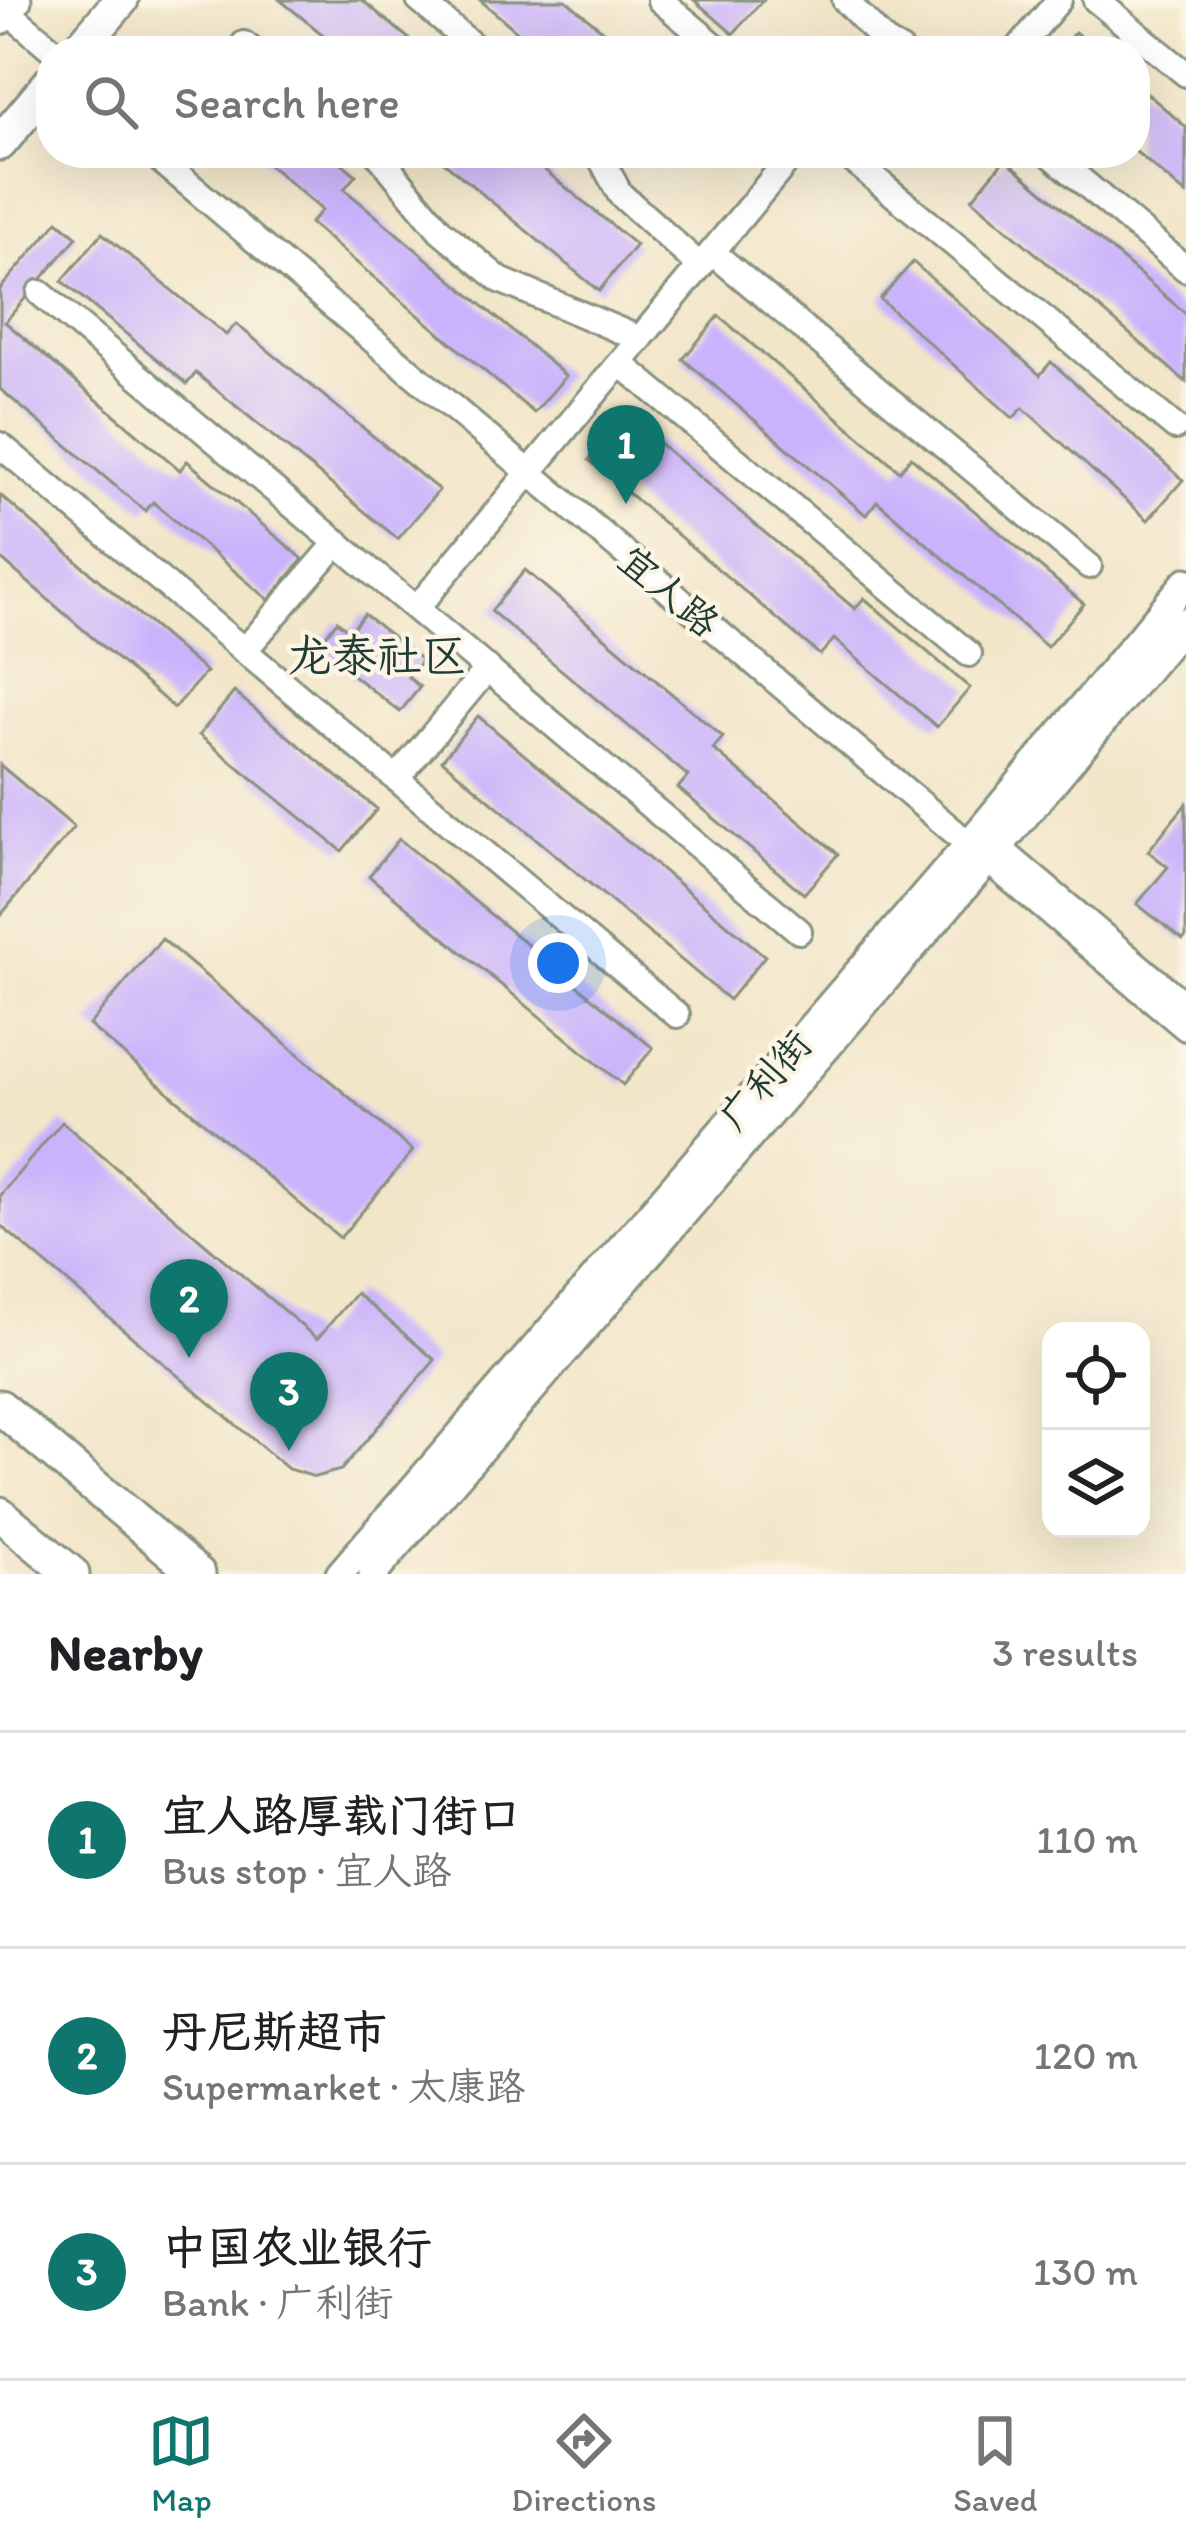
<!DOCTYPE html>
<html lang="en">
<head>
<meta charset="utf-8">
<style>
	body { margin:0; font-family:Itim,"LXGW WenKai TC",sans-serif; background:#f6f6f6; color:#202124 }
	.controls { position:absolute; right:36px; bottom:36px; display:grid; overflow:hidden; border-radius:24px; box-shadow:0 12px 48px #0002 }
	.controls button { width:108px; height:108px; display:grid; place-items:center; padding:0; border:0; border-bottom:3px solid #e0e0e0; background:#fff; color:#202124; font:60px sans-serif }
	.you { position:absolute; left:558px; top:963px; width:42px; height:42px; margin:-30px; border:9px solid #fff; border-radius:50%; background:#1a73e8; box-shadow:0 0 0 18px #1a73e833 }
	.badge { display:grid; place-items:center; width:78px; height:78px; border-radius:50%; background:#0f766e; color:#fff; font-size:39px; font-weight:700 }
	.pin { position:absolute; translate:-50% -99px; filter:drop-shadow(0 3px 6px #0008) }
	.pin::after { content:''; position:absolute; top:63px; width:42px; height:36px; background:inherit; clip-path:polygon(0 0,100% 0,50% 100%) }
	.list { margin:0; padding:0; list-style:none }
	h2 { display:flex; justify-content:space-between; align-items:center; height:156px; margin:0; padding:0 48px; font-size:51px }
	h2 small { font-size:39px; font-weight:400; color:#757577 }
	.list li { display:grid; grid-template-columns:78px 1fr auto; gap:36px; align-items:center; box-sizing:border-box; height:216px; padding:0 48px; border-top:3px solid #e0e0e0 }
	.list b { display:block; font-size:45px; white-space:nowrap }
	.list p { margin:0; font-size:39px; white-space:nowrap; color:#757577 }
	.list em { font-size:39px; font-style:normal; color:#757577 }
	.icon { flex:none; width:66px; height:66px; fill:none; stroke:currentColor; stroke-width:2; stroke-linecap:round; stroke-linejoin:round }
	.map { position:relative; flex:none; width:1186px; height:1574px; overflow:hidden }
	.search { position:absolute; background:#fff; box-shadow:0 12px 48px #0002; left:36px; right:36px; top:36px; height:132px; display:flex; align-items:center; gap:30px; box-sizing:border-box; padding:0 42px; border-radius:48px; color:#757577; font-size:45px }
	.sheet { height:804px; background:#fff }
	nav { display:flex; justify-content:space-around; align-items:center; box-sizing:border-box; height:168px; border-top:3px solid #e0e0e0; background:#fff; font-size:33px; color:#757577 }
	nav a { display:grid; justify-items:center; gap:6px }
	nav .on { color:#0f766e }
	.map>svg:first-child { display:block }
	.building { fill:#cab3fc }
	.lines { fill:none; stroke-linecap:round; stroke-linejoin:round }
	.minor-casing { stroke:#88927e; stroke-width:30 }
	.tertiary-casing { stroke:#88927e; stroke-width:33 }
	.secondary-casing { stroke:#88927e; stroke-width:39 }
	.minor { stroke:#fff; stroke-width:24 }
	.tertiary { stroke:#fff; stroke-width:27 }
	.secondary { stroke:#fff; stroke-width:33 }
	.labels { text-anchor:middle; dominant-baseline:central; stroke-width:9; stroke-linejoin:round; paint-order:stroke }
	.street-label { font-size:39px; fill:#1f3d34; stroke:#fcf5e5 }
	.quarter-label { font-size:45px; fill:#1f3d34; stroke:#fcf5e5 }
</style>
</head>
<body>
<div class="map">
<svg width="1186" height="1574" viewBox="0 0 1186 1574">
	<rect width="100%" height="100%" fill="#fcf5e5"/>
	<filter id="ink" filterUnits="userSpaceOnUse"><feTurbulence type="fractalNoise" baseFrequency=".00833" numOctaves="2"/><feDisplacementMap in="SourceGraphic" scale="24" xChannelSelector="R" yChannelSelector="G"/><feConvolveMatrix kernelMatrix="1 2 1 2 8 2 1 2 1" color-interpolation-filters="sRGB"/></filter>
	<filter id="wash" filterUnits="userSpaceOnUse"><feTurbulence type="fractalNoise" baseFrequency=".004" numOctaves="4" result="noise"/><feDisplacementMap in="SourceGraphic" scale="48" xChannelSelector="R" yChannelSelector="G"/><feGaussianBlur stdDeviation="2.7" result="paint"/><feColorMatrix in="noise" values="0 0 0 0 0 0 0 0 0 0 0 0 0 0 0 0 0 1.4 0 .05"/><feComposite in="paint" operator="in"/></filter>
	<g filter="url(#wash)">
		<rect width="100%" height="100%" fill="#f2e6c9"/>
		<g id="blocks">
			<g class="building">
				<polygon points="280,0 362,0 424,51 343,51"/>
				<polygon points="480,0 566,0 627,51 540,51"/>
				<polygon points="694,0 763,0 733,34"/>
				<polygon points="1075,32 1097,51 1058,51"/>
				<polygon points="1135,83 1186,127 1186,194 1135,151"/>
				<polygon points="255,153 330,153 356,175 344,189 566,376 534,413 310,223 322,210"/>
				<polygon points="433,153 524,153 636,245 599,291"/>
				<polygon points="1005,159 1186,314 1186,382 972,199"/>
				<polygon points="58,221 77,237 5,322 180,470 187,461 303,559 269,600 153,502 145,511 0,389 0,289"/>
				<polygon points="102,233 226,335 236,324 439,490 398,539 196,373 187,384 62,281"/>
				<polygon points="913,262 1040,375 1051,362 1183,480 1148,520 1023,408 1013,418 880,299"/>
				<polygon points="719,316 900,471 911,457 1084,604 1047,647 877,501 866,515 683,359"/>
				<polygon points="627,416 855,609 864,598 970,688 937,727 834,639 820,655 589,460"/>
				<polygon points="0,495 206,672 174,708 0,558"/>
				<polygon points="525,570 723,737 713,749 838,854 804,894 678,788 688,776 491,611"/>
				<polygon points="364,614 422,660 408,677 420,687 400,712 317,647 337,621 350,632"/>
				<polygon points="234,692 377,809 342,851 199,735"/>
				<polygon points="478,716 765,956 729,1000 442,760"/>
				<polygon points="0,765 74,827 0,916"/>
				<polygon points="1186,804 1186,937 1183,940 1137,904 1168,867 1148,851"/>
				<polygon points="399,839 653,1048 623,1085 369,876"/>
				<polygon points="162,939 413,1151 340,1238 89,1025"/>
				<polygon points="62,1122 317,1339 356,1293 435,1360 341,1470 315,1477 288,1469 0,1225 0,1195"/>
			</g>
		</g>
	</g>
	<g filter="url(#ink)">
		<use href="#blocks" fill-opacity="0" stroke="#88927e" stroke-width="3"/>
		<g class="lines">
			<defs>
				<g id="minor">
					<polyline points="419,0 479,51"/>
					<polyline points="660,0 721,51"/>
					<polyline points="845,0 885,42 901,51"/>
					<polyline points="1096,0 1186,74"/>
					<polyline points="0,5 54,51"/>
					<polyline points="244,44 253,51"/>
					<polyline points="1016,51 1059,0"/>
					<polyline points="152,153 1186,1028"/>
					<polyline points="377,153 440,230 500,280 640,339"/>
					<polyline points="598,153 620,194 700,266"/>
					<polyline points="844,153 1175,427"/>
					<polyline points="1049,153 1186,269"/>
					<polyline points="712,252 1089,566"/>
					<polyline points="40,293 799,931"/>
					<polyline points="620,363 969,654"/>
					<polyline points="0,445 677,1015"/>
					<polyline points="417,608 794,153"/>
					<polyline points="244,651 338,542"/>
					<polyline points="397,778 488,668"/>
					<polyline points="986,837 1186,1006"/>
				</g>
				<g id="tertiary">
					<polyline points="340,1574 969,844 1186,582"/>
					<polyline points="373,1574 987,861 1186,622"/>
				</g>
				<g id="secondary">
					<polyline points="0,17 14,0"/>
					<polyline points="78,51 121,0"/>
					<polyline points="0,143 51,82"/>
					<polyline points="0,1407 198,1574"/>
					<polyline points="0,1514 72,1574"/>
				</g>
			</defs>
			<use href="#minor" class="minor-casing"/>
			<use href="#tertiary" class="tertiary-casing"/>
			<use href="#secondary" class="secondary-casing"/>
			<use href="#minor" class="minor"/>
			<use href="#tertiary" class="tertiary"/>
			<use href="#secondary" class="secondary"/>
		</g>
	</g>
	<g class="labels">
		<g class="street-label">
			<text transform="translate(669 591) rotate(40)">宜人路</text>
			<text transform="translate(765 1080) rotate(-49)">广利街</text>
		</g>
		<g class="quarter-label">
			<text x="377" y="655">龙泰社区</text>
		</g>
	</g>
</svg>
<div class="controls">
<button><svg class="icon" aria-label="locate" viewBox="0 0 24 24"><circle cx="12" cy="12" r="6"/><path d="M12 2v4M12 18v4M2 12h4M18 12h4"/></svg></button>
<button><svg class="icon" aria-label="layers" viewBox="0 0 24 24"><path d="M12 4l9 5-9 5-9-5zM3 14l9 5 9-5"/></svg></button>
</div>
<div class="you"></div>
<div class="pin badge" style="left:626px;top:504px">1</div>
<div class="pin badge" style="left:189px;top:1358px">2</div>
<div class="pin badge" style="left:289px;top:1451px">3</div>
<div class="search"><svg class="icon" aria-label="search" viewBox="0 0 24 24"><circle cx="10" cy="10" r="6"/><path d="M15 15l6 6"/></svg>Search here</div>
</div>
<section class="sheet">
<h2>Nearby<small>3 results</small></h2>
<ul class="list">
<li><span class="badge">1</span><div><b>宜人路厚载门街口</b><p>Bus stop · 宜人路</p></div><em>110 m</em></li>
<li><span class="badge">2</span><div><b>丹尼斯超市</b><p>Supermarket · 太康路</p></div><em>120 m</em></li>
<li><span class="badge">3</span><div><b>中国农业银行</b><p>Bank · 广利街</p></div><em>130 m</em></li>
</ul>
</section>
<nav>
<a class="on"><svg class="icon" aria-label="map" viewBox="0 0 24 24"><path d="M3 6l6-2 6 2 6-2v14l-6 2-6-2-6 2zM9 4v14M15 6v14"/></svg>Map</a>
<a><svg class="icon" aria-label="directions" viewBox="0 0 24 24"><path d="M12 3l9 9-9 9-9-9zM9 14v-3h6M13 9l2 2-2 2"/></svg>Directions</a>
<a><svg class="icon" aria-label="saved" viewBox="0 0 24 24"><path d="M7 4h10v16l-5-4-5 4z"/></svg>Saved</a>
</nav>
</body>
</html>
